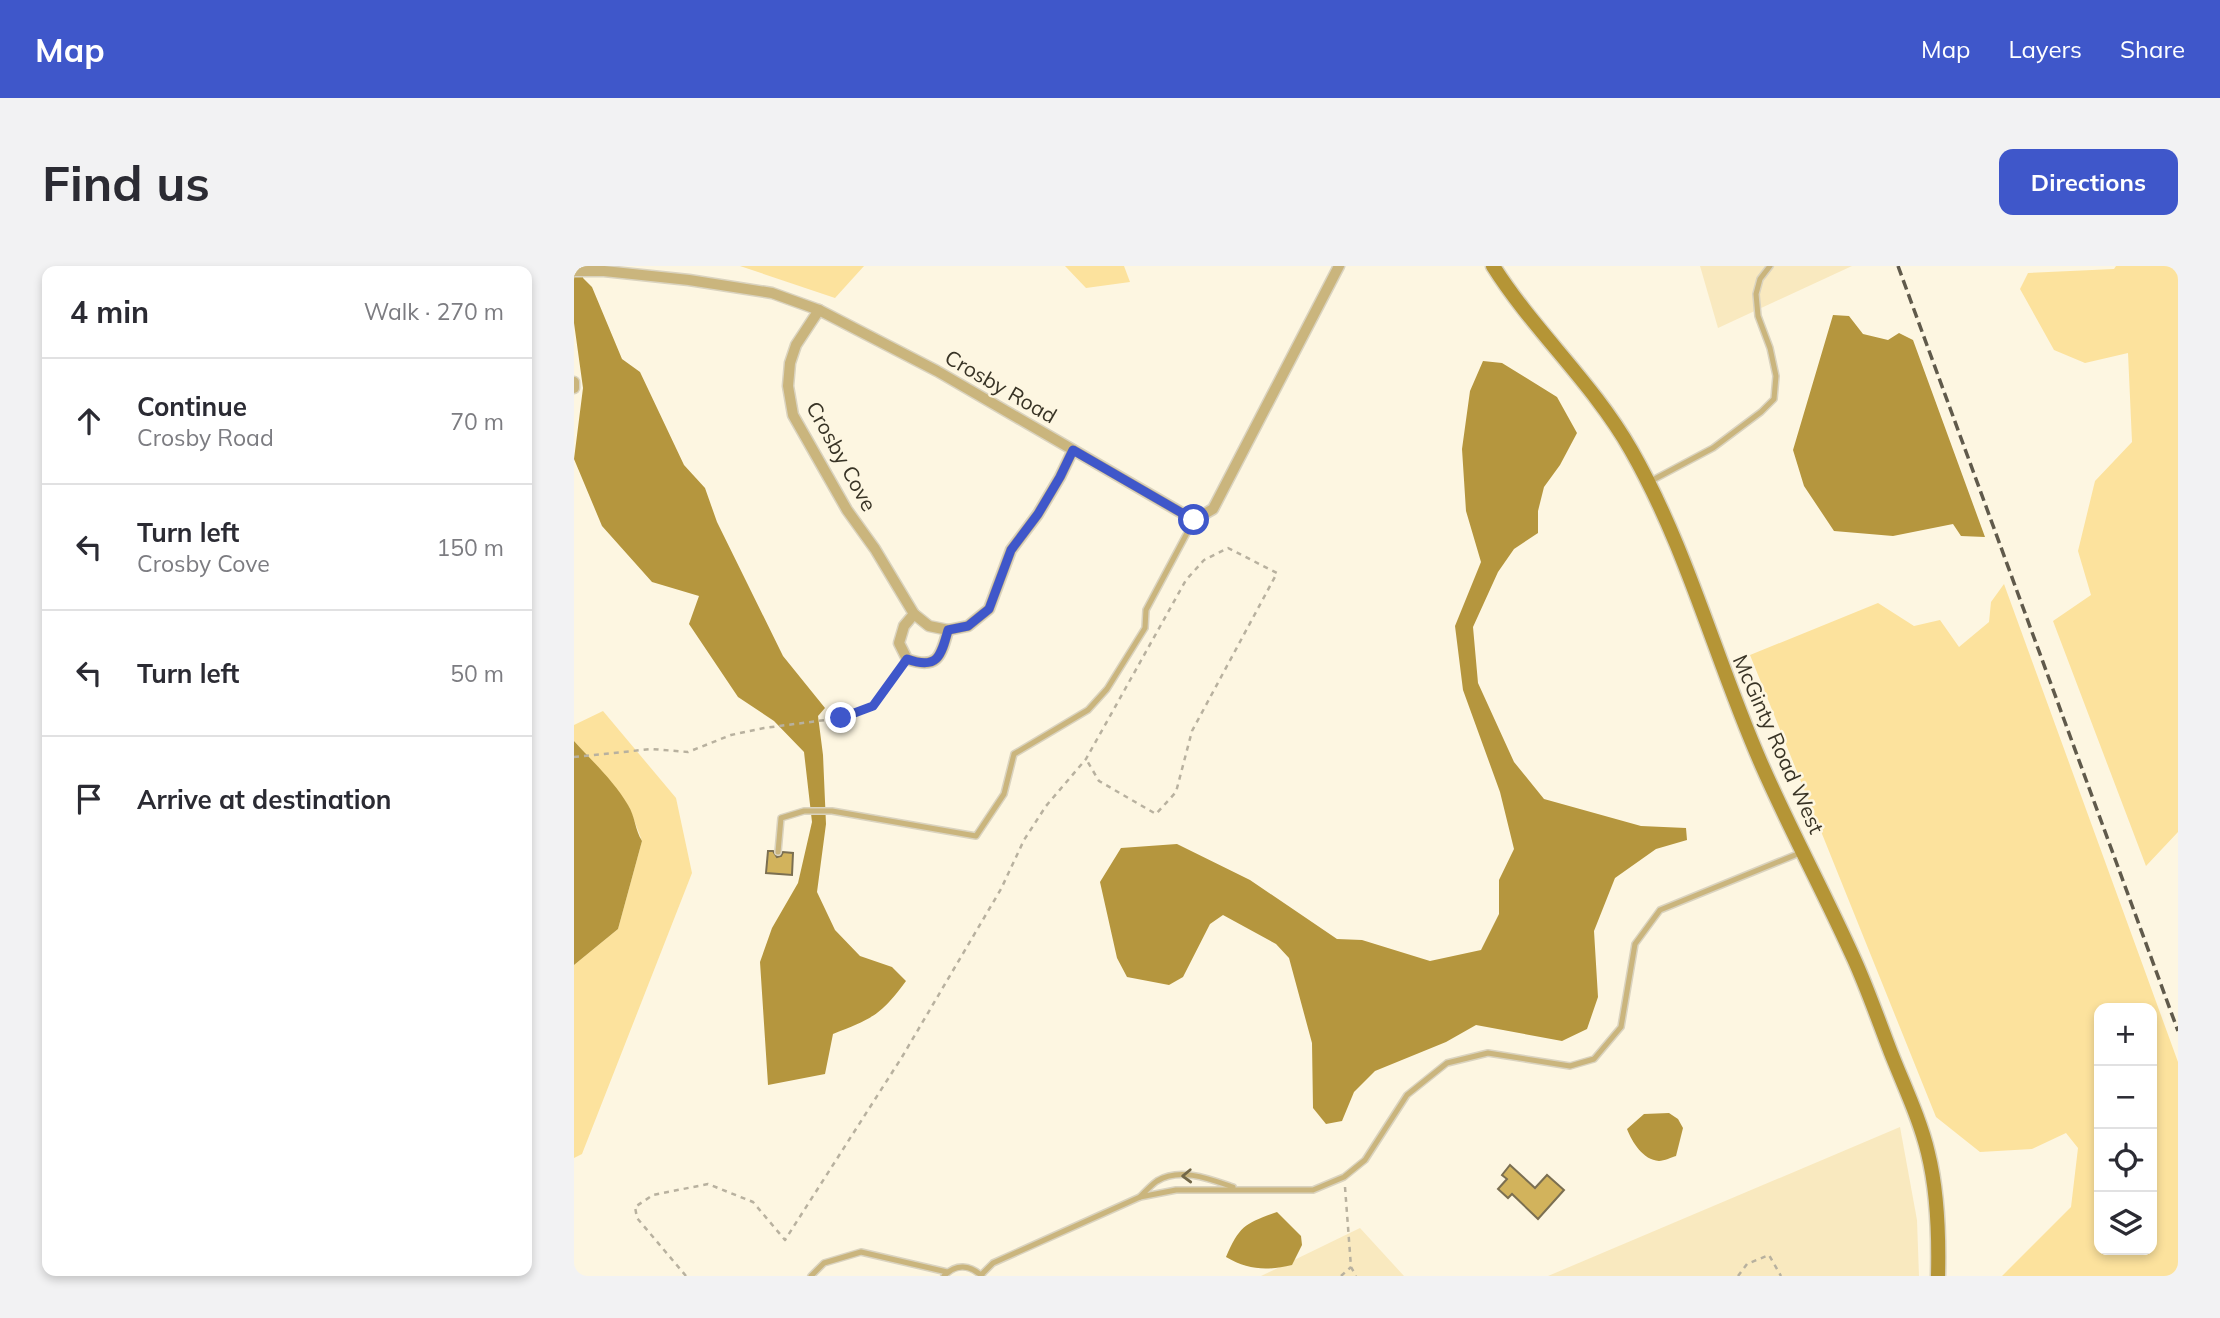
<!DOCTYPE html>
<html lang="en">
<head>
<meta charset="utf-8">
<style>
	body { margin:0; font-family:Mulish,sans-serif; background:#f2f2f3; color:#2b2b33 }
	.controls { position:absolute; right:21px; bottom:21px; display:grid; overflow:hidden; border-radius:14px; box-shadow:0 4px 10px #0003 }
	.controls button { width:63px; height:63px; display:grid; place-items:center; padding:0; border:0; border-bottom:2px solid #e1e1e2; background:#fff; color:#2b2b33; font:35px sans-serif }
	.stop { position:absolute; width:21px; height:21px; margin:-16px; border:5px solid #3f57ca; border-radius:50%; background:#fff }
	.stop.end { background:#3f57ca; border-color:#fff; box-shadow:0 2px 7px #0008 }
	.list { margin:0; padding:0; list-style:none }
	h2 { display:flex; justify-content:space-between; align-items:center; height:91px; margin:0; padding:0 28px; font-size:30px }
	h2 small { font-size:23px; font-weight:400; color:#7c7c81 }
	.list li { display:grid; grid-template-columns:46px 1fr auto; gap:21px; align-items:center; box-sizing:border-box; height:126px; padding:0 28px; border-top:2px solid #e1e1e2 }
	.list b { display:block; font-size:26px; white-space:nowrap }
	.list p { margin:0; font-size:23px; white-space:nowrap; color:#7c7c81 }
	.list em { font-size:23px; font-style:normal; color:#7c7c81 }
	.icon { flex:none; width:38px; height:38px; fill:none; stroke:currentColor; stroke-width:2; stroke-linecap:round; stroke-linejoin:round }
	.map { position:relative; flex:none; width:1604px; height:1010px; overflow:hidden; border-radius:14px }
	header { display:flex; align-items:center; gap:42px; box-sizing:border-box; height:98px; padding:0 35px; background:#3f57ca; color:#fff }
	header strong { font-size:33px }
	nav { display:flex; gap:38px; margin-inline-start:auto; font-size:24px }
	.intro { display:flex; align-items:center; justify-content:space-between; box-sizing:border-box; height:168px; padding:0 42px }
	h1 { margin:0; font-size:49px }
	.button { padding:18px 32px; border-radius:14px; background:#3f57ca; color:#fff; font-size:24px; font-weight:700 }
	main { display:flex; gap:42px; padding:0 42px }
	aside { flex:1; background:#fff; border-radius:14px; box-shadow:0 4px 10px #0003 }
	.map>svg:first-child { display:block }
	.built { fill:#f9e9bf }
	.green { fill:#fce29d; fill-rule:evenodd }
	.water { fill:#b5963e }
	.building { fill:#d2b35c; stroke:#7b6f51; stroke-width:2 }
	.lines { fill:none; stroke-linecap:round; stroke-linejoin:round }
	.service-casing { stroke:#dad3bf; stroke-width:8 }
	.minor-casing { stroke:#dad3bf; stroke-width:13 }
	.secondary-casing { stroke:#dad3bf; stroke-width:17 }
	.path { stroke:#b8b19f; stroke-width:2.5; stroke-dasharray:5 5; stroke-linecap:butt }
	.service { stroke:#cab57d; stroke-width:5 }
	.minor { stroke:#cab57d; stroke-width:10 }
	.secondary { stroke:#b59536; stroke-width:14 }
	.rail { stroke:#605a4b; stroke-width:3.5; stroke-dasharray:10 5; stroke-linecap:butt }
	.oneway { stroke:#726748 }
	.route { stroke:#3f57ca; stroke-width:9 }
	.labels { text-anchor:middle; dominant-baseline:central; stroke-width:5; stroke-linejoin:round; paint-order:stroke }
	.street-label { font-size:21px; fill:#383325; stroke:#fdf6e1 }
</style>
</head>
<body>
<header>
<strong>Map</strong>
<nav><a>Map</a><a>Layers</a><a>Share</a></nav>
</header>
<div class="intro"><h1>Find us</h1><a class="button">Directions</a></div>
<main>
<aside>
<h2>4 min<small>Walk · 270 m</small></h2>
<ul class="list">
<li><svg class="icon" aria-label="ahead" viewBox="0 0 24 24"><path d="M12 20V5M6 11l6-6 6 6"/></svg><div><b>Continue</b><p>Crosby Road</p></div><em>70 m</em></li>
<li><svg class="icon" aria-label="left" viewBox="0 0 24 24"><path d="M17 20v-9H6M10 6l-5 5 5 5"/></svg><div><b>Turn left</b><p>Crosby Cove</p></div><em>150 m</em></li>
<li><svg class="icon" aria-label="left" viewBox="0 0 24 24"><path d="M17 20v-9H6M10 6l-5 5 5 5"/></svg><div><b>Turn left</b></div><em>50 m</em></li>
<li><svg class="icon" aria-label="arrive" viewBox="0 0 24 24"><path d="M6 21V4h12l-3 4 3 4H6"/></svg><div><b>Arrive at destination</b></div></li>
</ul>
</aside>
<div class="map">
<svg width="1604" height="1010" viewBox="0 0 1604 1010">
	<rect width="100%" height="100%" fill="#fdf6e1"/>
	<g class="built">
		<polygon points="1126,0 1278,0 1144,62"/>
		<polygon points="1326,861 1343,954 1345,1010 974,1010"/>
		<polygon points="786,962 830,1010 687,1010"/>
	</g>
	<g class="green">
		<polygon points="166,0 290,0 261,32"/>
		<polygon points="491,0 550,0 556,16 512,22"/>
		<polygon points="1542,0 1604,0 1604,566 1572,600 1479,355 1517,329 1504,285 1521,215 1558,176 1554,87 1511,97 1480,84 1446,23 1454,7 1540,3"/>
		<path d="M 1430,318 L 1604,796 L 1604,1010 L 1428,1010 L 1497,941 L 1504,882 L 1492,867 L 1458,883 L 1406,886 L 1362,851 L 1176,389 L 1304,337 L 1340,360 L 1366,354 L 1385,381 L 1415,356 L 1417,336 ZM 1525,742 L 1578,742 L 1578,984 L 1525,984 Z"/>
		<polygon points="29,445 102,532 118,607 8,888 0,892 0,699 44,663 68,575 55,541 37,516 0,475 0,459"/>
	</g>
	<g class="water">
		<path d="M 0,0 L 9,0 L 9,12 L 18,21 L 48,93 L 66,106 L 110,199 L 131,222 L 143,256 L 209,390 L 251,442 L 244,450 L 249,489 L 252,558 L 243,626 L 261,664 L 286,690 L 318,701 L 332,715 C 306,750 299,752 259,768 L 251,808 L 194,819 L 186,696 L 198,662 L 224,617 L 238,556 L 230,486 L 200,455 L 164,431 L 115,358 L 125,330 L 78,316 L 28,260 L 0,193 L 9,122 L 0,57 Z"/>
		<polygon points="1259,49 1275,50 1289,68 1314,74 1325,67 1339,74 1411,271 1387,270 1379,258 1319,270 1260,265 1230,220 1219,184"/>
		<polygon points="909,95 928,97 983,131 1003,167 986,199 970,221 964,245 964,267 940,283 924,306 899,361 904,417 940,496 970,533 1067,560 1112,562 1113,574 1082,583 1041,612 1020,665 1024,731 1013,763 988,775 902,759 872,776 801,805 780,826 768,855 752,858 739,842 738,777 715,692 702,678 649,649 636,658 609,711 595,719 553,711 543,692 526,616 547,582 603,578 676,614 763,673 788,674 856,695 907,684 925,648 925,614 940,583 926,526 889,424 881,360 907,296 892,245 888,183 896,125"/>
		<path d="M 0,475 C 18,495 40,515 54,539 C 61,550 61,564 68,575 L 44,663 L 0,699 Z"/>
		<path d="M 1095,847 L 1104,853 L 1109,862 L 1102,890 C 1098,891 1090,895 1085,895 C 1069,894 1058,876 1053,863 L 1070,848 Z"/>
		<path d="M 703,946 L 727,970 L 728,979 L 718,999 C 693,1005 674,1004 652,991 C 666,959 671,958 703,946 Z"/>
	</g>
	<g class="building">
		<polygon points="194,585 199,585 203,591 207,590 209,586 219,587 218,609 192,607"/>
		<polygon points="936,899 961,922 973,909 990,924 964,953 938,928 934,932 924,923 933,913 928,909"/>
	</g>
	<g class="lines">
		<defs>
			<g id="service">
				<polyline points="1075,216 1139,182 1187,146 1200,133 1202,110 1196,82 1184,50 1182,28 1186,13 1196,0"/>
				<polyline points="204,586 207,552 230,545 258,545 402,570 430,528 440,488 514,444 533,423 571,362 572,344 620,254"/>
				<path d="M 566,931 C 571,926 577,919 583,915 C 606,901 636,913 659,921"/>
				<polyline points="407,1009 419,997 566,931 602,924 739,924 770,911 791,894 833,829 873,797 914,787 996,800 1020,793 1047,761 1061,678 1086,644 1226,587"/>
				<polyline points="237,1010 250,997 287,986 373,1006"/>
				<path d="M 370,1010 C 382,997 396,999 408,1010"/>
			</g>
			<g id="minor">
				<polyline points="0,5 30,5 115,14 198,27 245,44 363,105 620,254 639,243 765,0"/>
				<polyline points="245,44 222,79 216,97 214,120 219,149 273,244 301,283 340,348 355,360 374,364 394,360 415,343 437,284 464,248 486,211 499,184"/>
				<polyline points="0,116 0,122"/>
				<path d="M 340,348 L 330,360 L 325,377 L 333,393 C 363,404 367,391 374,364"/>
			</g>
			<path id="secondary" d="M 919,0 C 960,65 1019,117 1057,184 C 1113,282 1141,392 1186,495 C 1215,562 1250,626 1280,693 C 1294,724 1305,756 1317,787 C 1330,820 1346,853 1354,887 C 1364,927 1365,969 1364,1010"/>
		</defs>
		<use href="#service" class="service-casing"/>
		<use href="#minor" class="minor-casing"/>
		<use href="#secondary" class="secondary-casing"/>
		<g class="path">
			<polyline points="0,491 78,483 114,486 157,469 190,462 267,452 299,440 327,401"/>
			<polyline points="771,921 777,1001 782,1010"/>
			<polyline points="112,1010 63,952 61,941 79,929 134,918 179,936 211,974 328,791 427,623 450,574 472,540 512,493 612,314 630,294 654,282 703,307 618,465 602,526 582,548 525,515 512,493"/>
			<polyline points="767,1010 777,1001"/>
			<polyline points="1164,1010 1173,998 1195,989 1207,1010"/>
		</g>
		<use href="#service" class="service"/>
		<use href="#minor" class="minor"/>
		<use href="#secondary" class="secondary"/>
		<polyline class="rail" points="1324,0 1604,765"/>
	</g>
	<defs><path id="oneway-chevron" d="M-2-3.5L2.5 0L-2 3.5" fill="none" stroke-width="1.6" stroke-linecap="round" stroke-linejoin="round" transform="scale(1.75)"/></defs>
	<use class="oneway" href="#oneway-chevron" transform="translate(613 910) rotate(178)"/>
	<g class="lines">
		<path class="route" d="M 267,452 L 299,440 L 333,393 C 363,404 367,391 374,364 L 394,360 L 415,343 L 437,284 L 464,248 L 486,211 L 499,184 L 620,254"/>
	</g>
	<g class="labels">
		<g class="street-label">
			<text transform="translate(427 120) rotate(30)">Crosby Road</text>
			<text transform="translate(268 190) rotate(61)">Crosby Cove</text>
			<text transform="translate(1205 478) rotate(66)">McGinty Road West</text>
		</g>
	</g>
</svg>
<div class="controls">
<button>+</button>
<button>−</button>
<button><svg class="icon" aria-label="locate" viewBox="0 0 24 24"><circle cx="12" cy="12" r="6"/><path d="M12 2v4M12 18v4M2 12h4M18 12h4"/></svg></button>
<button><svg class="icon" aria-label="layers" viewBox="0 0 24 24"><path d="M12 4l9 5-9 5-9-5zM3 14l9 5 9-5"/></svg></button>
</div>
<div class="stop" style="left:620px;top:254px"></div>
<div class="stop end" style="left:267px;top:452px"></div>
</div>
</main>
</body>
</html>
